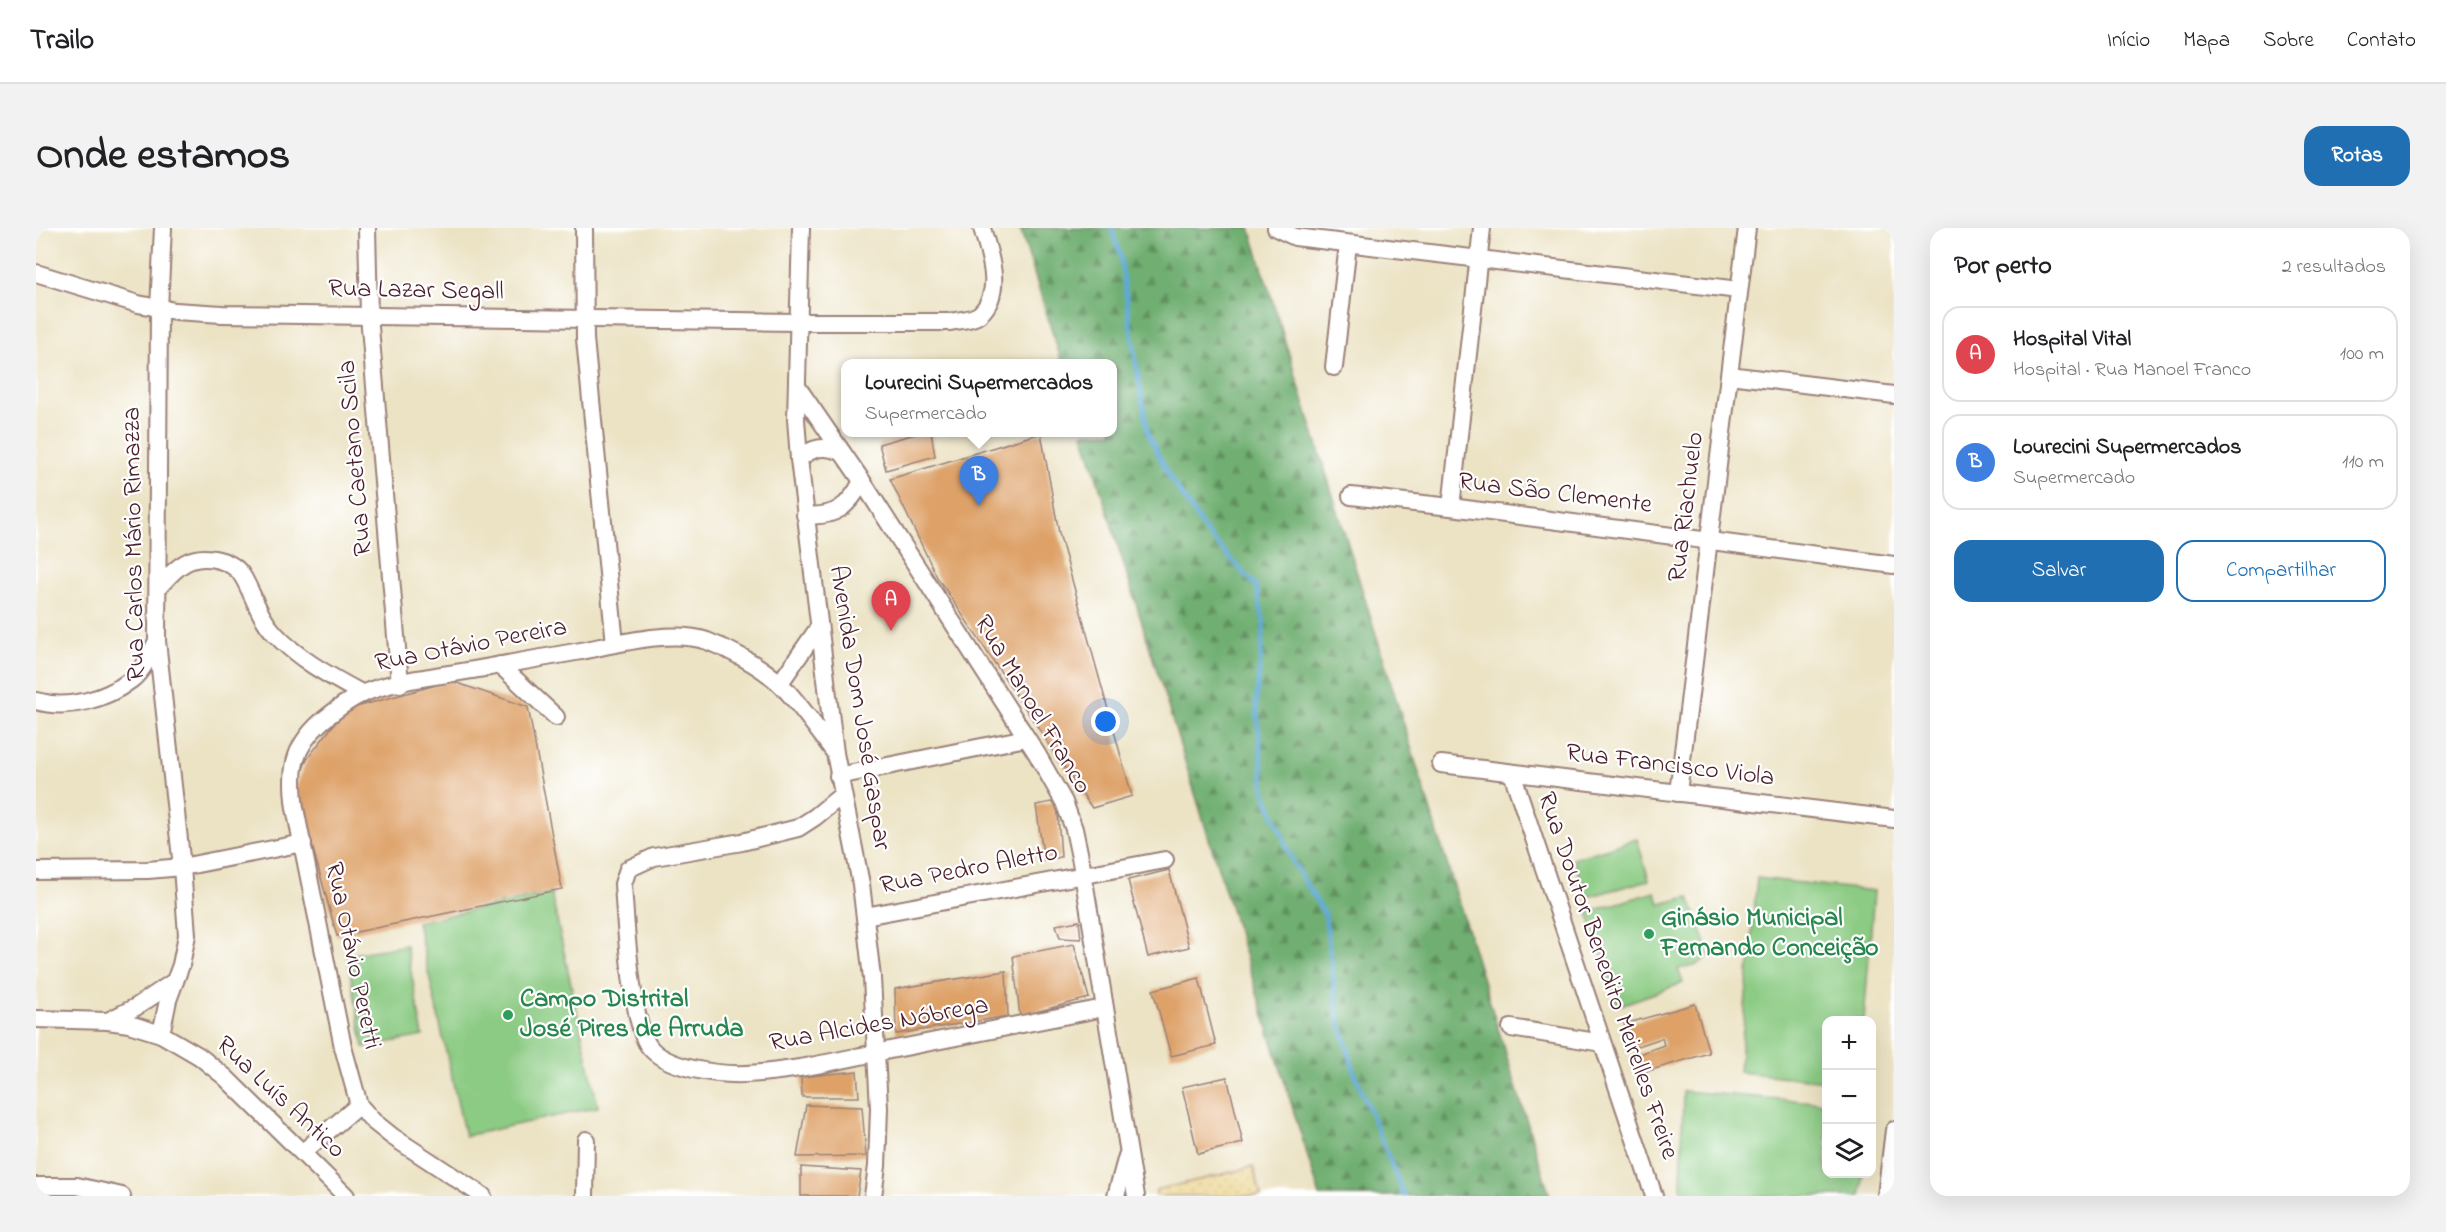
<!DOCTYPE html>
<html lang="pt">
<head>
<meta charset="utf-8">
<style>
	body { margin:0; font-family:"Indie Flower",sans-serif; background:#f2f2f2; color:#202124 }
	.controls { position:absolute; right:18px; bottom:18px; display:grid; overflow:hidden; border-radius:12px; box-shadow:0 6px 24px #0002 }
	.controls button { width:54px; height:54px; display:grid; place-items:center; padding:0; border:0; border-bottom:2px solid #e0e0e0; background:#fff; color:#202124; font:30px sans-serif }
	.you { position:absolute; left:1070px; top:494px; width:21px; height:21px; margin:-15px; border:4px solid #fff; border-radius:50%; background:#1a73e8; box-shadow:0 0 0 9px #1a73e833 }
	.badge { display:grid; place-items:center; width:39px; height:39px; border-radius:50%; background:#1f6fb2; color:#fff; font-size:20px; font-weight:700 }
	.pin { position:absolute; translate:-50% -50px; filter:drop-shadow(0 2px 3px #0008) }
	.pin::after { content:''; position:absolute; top:32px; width:21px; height:18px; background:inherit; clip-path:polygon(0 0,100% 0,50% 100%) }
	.popup { position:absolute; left:805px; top:131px; width:276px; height:78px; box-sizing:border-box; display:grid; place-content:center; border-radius:12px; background:#fff; filter:drop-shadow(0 2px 4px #0005); font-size:20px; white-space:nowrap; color:#757577 }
	.popup b { font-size:22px; color:#202124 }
	.popup::after { content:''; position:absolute; left:50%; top:100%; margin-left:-12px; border:12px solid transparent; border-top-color:#fff }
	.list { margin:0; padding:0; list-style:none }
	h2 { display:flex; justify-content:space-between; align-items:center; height:78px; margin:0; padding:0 24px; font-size:26px }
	h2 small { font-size:20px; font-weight:400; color:#757577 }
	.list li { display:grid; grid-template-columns:39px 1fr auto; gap:18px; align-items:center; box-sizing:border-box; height:96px; margin:0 12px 12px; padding:0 12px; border:2px solid #e0e0e0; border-radius:18px }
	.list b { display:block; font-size:22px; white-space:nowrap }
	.list p { margin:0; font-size:20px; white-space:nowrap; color:#757577 }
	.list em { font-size:20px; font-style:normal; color:#757577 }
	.actions { display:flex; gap:12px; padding:18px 24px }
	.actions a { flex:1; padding:14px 0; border:2px solid #1f6fb2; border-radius:18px; text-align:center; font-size:21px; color:#1f6fb2 }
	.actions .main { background:#1f6fb2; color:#fff }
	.icon { flex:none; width:33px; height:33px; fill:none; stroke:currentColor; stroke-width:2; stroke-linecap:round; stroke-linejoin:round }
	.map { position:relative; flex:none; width:1858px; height:968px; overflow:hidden; border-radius:18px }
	header { display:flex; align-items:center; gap:36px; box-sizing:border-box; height:84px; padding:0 30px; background:#fff; border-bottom:2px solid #e0e0e0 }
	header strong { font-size:28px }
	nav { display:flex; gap:33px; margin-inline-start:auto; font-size:21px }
	.intro { display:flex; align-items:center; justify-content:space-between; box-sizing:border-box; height:144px; padding:0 36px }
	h1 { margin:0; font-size:42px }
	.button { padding:15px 27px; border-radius:18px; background:#1f6fb2; color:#fff; font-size:21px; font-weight:700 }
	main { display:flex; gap:36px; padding:0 36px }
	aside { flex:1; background:#fff; border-radius:18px; box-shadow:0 6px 24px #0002 }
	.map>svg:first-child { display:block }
	.forest { fill:url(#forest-firs); stroke:#5d674e; stroke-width:1.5 }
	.sand { fill:url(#sand-dots); stroke:#9c7c64; stroke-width:1.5 }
	.pitch { fill:#8bcb83; stroke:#6a7557; stroke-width:1.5 }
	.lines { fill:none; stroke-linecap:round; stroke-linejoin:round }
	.stream { stroke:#5ea9d6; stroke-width:4.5 }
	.building { fill:#dea269 }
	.minor-casing { stroke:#9b8178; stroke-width:20 }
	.minor { stroke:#fff; stroke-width:16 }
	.leisure-dot { fill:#2e9e5b; stroke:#fff; stroke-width:2 }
	.labels { text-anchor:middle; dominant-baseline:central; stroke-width:4.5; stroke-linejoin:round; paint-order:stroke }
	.street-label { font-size:26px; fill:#4a1f2b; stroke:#fff }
	.leisure-label { font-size:26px; font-weight:bold; fill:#27864d; stroke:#fff; text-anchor:start }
</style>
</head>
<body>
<header>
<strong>Trailo</strong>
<nav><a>Início</a><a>Mapa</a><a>Sobre</a><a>Contato</a></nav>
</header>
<div class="intro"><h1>Onde estamos</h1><a class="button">Rotas</a></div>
<main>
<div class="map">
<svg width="1858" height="968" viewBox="0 0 1858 968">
	<defs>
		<pattern id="forest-firs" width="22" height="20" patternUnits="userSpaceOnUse" patternTransform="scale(1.5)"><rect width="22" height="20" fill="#70af71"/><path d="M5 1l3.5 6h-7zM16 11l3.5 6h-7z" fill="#5e8e5d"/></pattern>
		<pattern id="sand-dots" width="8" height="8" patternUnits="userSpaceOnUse" patternTransform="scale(1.5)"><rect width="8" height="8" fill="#eeda9e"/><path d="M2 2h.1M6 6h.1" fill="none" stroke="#cebb88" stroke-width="1.8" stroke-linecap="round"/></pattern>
	</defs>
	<rect width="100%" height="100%" fill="#fff"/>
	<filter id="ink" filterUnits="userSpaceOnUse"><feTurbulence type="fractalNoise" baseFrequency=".0167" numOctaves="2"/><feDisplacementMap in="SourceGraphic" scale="12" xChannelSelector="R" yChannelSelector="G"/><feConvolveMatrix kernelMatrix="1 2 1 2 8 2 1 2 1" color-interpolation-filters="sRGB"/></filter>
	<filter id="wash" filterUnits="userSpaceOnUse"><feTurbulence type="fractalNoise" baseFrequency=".008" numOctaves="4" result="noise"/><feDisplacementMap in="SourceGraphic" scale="24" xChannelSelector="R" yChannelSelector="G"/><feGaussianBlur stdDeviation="1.35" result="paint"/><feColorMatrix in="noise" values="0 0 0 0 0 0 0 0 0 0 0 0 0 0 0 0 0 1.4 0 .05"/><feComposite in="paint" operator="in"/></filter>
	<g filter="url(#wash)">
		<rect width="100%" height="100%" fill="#ece3c5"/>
		<polygon class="forest" points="984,0 1214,0 1514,968 1284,968 1047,205 1076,204 1076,136 1026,135"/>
		<polygon class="sand" points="1217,939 1225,968 1120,968 1120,962"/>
		<g class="pitch">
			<polygon points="1601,611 1613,652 1551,669 1537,631"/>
			<polygon points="1721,650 1838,663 1828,792 1790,792 1790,853 1703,844"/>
			<polygon points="1619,664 1624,676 1653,669 1674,727 1661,737 1642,741 1647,755 1582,778 1552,684"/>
			<polygon points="515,665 562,879 429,908 381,694"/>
			<polygon points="370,717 387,808 328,819 311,727"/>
			<polygon points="1647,863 1790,875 1790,946 1827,946 1825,968 1645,968"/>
		</g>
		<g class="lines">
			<polyline class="stream" points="1075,0 1084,26 1099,130 1112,205 1133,248 1171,305 1220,358 1228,395 1220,474 1228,562 1257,634 1289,687 1302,787 1319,846 1368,968"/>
		</g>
		<g id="blocks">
			<g class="building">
				<polygon points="886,204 895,204 899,228 850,242 843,216"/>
				<polygon points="1005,205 1023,305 1096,568 1056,580 901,349 854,251"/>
				<polygon points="415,453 492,479 526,661 301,708 260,559 271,531 309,482"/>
				<polygon points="1021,573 1025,629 1008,633 1000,577"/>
				<polygon points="1133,642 1153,719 1112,729 1092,652"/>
				<polygon points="1043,693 1045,711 1024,710 1020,697"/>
				<polygon points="1038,716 1053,770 984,788 977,728"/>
				<polygon points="970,743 972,788 860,806 859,761"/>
				<polygon points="1163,750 1180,817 1135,828 1117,762"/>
				<polygon points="1659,776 1673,825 1605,845 1598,828 1628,817 1626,810 1596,820 1588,796"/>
				<polygon points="821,843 823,869 766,869 765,849"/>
				<polygon points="1191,849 1207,915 1162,926 1146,859"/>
				<polygon points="770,877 826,879 830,928 761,929"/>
				<polygon points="765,939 825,943 821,968 765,968"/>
			</g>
		</g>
	</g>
	<g filter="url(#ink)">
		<use href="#blocks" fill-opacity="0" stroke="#9b8178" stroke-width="1.5"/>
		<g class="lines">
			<defs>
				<g id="minor">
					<polyline points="331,0 333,87 364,456"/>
					<polyline points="548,0 549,111 579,416"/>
					<polyline points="765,0 760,191 763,231 799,525 825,656 836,750 843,880 841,938 837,968"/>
					<polyline points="1240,0 1259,9 1703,62"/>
					<path d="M 0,45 L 102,76 L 139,83 L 186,86 L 764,94 L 914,94 C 923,92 938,92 945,85 C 968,62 953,26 946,0"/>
					<polyline points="1298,139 1312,16"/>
					<polyline points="1693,147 1858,167"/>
					<polyline points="762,160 826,253 1001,526 1028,574 1038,601 1045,634 1100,968"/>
					<path d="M 763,231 C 777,219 788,217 805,224"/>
					<polyline points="1315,268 1415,279 1858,337"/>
					<polyline points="1415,279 1446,0"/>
					<path d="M 769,287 C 798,290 813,279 826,253"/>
					<path d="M 122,360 C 130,351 138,341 149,335 C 167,325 197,331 207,349 C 218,368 223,389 239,406 C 263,432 296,449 327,466"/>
					<polyline points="464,437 520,489"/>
					<polyline points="744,455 783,399"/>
					<path d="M 0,473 C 32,482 69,472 95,452 C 107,443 114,426 121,413"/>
					<polyline points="1405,536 1858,591"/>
					<polyline points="1476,545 1618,968"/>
					<polyline points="802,548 990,510"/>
					<polyline points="1642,565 1711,0"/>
					<path d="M 806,567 L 779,589 L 762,600 L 706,614 L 618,629 L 592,641 L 587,656 C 589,690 595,792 612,817 C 628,841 683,847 710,846 C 757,844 803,832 849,823 C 922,809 995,794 1068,780"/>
					<polyline points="0,643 112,642 146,639 267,615"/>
					<polyline points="829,688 1129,632"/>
					<polyline points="0,791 72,793 93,796 125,806 139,814 163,828 189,849 310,968"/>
					<polyline points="72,793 100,779 139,753"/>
					<polyline points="1475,800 1566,815"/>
					<polyline points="125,806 132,772 145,737 151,707 146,639 121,413 123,80 127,0"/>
					<polyline points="267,924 323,877"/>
					<polyline points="0,958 41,958 86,968"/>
					<path d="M 447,968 L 357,909 L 337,893 L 323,877 L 307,819 L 259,580 C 254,544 256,520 285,494 C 297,484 312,472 326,466 C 356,452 404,448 437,442 C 473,436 509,429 545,423 C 581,416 636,401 671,413 C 695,422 723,437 742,454 C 760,470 783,504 799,525"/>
					<polyline points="549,968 550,912"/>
					<polyline points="1080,968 1091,928"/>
					<polyline points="1850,968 1858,902"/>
				</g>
			</defs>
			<use href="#minor" class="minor-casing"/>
			<use href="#minor" class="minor"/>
		</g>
	</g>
	<g class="leisure-dot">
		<circle cx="1613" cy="706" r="6"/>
		<circle cx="472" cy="787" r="6"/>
	</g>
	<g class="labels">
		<g class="street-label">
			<text transform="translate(380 63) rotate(1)">Rua Lazar Segall</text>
			<text transform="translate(320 230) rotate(-95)">Rua Caetano Scila</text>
			<text transform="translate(1519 266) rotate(7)">Rua São Clemente</text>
			<text transform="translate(1651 279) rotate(-83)">Rua Riachuelo</text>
			<text transform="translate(99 316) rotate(-91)">Rua Carlos Mário Rimazza</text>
			<text transform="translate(435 418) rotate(-11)">Rua Otávio Pereira</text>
			<text transform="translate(996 477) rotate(59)">Rua Manoel Franco</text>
			<text transform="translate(823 480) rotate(81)">Avenida Dom José Gaspar</text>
			<text transform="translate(1634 538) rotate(7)">Rua Francisco Viola</text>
			<text transform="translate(933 642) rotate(-11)">Rua Pedro Aletto</text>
			<text transform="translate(316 728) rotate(78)">Rua Otávio Peretti</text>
			<text transform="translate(1571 748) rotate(71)">Rua Doutor Benedito Meirelles Freire</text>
			<text transform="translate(843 797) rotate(-10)">Rua Alcides Nóbrega</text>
			<text transform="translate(244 870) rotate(43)">Rua Luís Antico</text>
		</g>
		<g class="leisure-label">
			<text x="1625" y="691">Ginásio Municipal<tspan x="1625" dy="30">Fernando Conceição</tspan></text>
			<text x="484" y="772">Campo Distrital<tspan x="484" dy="30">José Pires de Arruda</tspan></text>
		</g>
	</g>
</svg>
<div class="controls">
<button>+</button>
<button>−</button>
<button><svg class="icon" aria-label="layers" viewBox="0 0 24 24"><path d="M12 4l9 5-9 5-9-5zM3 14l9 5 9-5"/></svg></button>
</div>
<div class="you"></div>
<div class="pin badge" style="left:855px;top:403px;background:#e0444e">A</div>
<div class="pin badge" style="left:943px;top:278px;background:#3f7fe0">B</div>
<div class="popup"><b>Lourecini Supermercados</b>Supermercado</div>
</div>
<aside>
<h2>Por perto<small>2 resultados</small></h2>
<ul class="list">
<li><span class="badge" style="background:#e0444e">A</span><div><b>Hospital Vital</b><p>Hospital · Rua Manoel Franco</p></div><em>100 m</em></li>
<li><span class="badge" style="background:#3f7fe0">B</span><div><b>Lourecini Supermercados</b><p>Supermercado</p></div><em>110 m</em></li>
</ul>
<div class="actions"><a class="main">Salvar</a><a>Compartilhar</a></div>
</aside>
</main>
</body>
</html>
